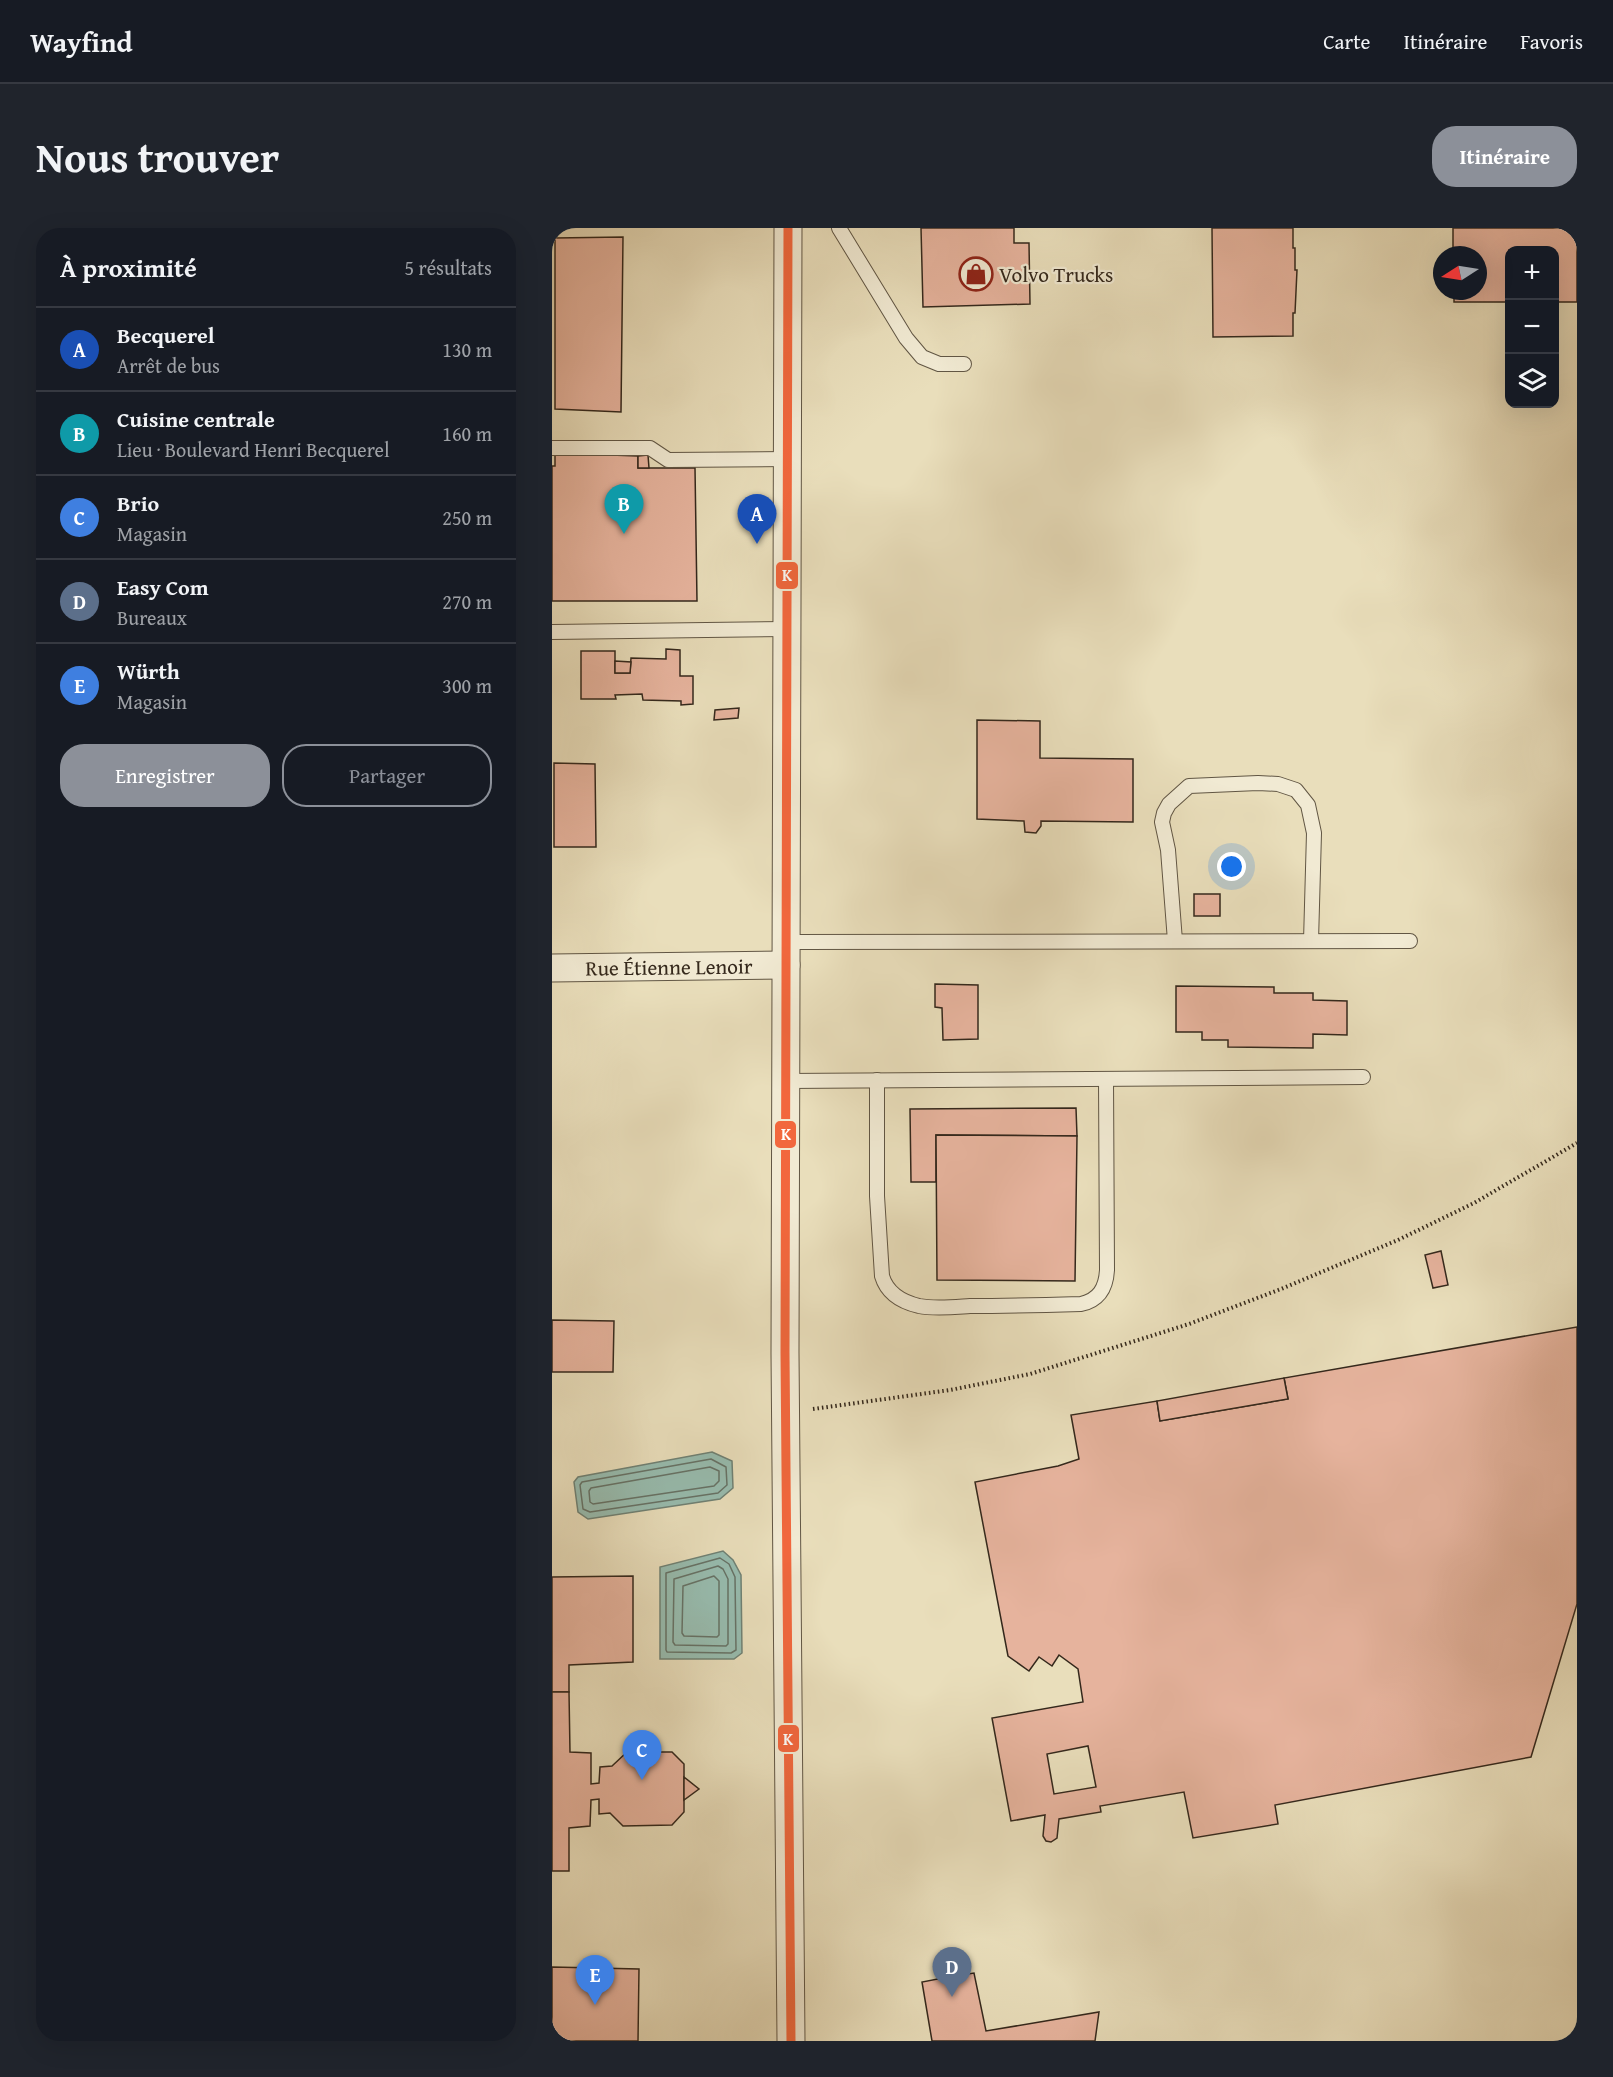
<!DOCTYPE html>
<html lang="fr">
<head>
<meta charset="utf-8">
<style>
	body { margin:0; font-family:"Gentium Book Plus",serif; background:#20242c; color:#f1f3f6 }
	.controls { position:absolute; right:18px; top:18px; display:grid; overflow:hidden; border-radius:12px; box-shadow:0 6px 24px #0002 }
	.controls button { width:54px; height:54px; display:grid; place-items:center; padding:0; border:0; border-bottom:2px solid #363941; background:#171b24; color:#f1f3f6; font:30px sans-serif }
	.compass { position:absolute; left:881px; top:18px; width:54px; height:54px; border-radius:50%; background:#171b24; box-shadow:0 6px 24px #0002; rotate:258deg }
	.you { position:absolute; left:680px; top:639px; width:21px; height:21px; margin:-15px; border:4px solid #fff; border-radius:50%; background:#1a73e8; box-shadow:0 0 0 9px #1a73e833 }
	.badge { display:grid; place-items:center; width:39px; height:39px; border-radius:50%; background:#8c9099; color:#fff; font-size:20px; font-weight:700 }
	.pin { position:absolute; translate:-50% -50px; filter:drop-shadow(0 2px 3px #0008) }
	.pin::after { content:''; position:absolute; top:32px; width:21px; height:18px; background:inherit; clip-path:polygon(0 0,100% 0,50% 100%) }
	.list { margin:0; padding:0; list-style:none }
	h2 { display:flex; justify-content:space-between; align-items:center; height:78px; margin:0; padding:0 24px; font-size:26px }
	h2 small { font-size:20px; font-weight:400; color:#9ea1a6 }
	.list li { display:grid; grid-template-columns:39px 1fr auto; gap:18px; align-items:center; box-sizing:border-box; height:84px; padding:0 24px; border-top:2px solid #363941 }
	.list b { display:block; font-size:22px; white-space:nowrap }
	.list p { margin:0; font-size:20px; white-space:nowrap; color:#9ea1a6 }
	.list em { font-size:20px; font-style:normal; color:#9ea1a6 }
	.actions { display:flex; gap:12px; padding:18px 24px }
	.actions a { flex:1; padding:14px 0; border:2px solid #8c9099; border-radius:24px; text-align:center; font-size:21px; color:#8c9099 }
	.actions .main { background:#8c9099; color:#fff }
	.icon { flex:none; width:33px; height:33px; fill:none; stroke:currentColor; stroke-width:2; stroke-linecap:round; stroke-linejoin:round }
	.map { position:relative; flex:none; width:1025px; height:1813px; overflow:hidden; border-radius:24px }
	header { display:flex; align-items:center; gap:36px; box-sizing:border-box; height:84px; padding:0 30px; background:#171b24; border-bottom:2px solid #363941 }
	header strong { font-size:28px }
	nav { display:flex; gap:33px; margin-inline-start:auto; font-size:21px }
	.intro { display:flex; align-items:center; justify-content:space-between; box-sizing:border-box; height:144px; padding:0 36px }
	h1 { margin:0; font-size:42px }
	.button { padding:15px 27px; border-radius:24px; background:#8c9099; color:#fff; font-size:21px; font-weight:700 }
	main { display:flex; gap:36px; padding:0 36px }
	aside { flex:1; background:#171b24; border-radius:24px; box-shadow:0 6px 24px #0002 }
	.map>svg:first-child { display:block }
	.water { fill:#97bcaf; stroke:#6f8174; stroke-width:1.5 }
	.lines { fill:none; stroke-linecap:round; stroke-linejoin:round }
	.shore { stroke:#667266; stroke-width:1.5 }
	.building { fill:#e6b39d; stroke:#34281c; stroke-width:1.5; fill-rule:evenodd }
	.service-casing { stroke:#615644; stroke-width:16 }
	.minor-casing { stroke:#615644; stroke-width:29 }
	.path { stroke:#34281c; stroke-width:4; stroke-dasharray:1.5 3; stroke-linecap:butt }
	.service { stroke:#f1ead3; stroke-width:14 }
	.minor { stroke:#f1ead3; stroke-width:27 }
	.bus-1-casing { stroke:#f1ead3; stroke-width:14 }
	.bus-1 { stroke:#f2673d; stroke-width:9 }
	.labels { text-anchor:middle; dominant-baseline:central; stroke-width:4.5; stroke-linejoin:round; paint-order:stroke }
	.poi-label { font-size:21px; fill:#34281c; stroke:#f1ead3; text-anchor:start }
	.street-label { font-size:21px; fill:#34281c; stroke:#f1ead3 }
	.line-badge { stroke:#f1ead3; stroke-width:2 }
	.badge-label { font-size:16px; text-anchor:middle; font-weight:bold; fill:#fff }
</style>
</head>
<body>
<header>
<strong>Wayfind</strong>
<nav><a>Carte</a><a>Itinéraire</a><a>Favoris</a></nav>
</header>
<div class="intro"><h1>Nous trouver</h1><a class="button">Itinéraire</a></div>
<main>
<aside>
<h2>À proximité<small>5 résultats</small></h2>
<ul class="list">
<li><span class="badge" style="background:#1a4fb4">A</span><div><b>Becquerel</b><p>Arrêt de bus</p></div><em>130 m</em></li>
<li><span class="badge" style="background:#0f9aa8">B</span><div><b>Cuisine centrale</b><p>Lieu · Boulevard Henri Becquerel</p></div><em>160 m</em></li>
<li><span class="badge" style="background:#3f7fe0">C</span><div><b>Brio</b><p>Magasin</p></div><em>250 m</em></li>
<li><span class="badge" style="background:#5c6f8a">D</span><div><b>Easy Com</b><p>Bureaux</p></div><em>270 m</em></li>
<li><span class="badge" style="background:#3f7fe0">E</span><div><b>Würth</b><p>Magasin</p></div><em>300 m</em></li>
</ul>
<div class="actions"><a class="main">Enregistrer</a><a>Partager</a></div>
</aside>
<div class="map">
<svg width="1025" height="1813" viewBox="0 0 1025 1813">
	<rect width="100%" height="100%" fill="#e9debb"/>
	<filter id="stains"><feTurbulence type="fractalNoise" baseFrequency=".00333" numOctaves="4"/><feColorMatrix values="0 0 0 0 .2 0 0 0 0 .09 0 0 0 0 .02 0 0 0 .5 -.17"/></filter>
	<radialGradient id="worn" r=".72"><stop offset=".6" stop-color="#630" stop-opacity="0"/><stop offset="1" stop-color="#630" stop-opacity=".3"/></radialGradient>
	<g class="water">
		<polygon points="160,1224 180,1233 181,1260 168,1271 36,1291 26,1284 22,1254 26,1249"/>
		<polygon points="171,1323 181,1332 189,1347 190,1425 182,1431 108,1431 108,1339"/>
	</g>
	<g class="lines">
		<g class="shore">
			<polygon points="159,1231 174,1239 175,1257 166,1265 38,1284 31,1281 28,1257 30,1254"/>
			<polygon points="158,1239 167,1243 167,1253 162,1258 41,1276 38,1274 37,1263 39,1260"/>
			<polygon points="168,1330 177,1336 183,1349 184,1422 179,1425 115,1424 114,1422 114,1345"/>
			<polygon points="166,1338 171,1341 176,1351 176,1416 174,1418 123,1417 121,1414 122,1351"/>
			<polygon points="162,1348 167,1353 167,1407 165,1409 132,1408 130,1405 131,1358"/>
		</g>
	</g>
	<g class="building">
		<polygon points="369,0 462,0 462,15 477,15 478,76 371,79"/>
		<polygon points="660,0 741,0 741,20 743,20 743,42 745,42 743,85 741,85 741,108 661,109"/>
		<polygon points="901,0 1025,0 1025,74 1002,74 1002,22 957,22 957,74 902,74 902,63 926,63 926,27 901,27"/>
		<polygon points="71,9 69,184 3,181 3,10"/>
		<polygon points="3,225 86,228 86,240 143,240 145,373 0,373 0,238 3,238"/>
		<polygon points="96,227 97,240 86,240 86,228"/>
		<polygon points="114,421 128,422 128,448 141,448 141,476 129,477 129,473 91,472 90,466 63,467 64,471 29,471 29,423 63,423 63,445 78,445 79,430 114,431"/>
		<polygon points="63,433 79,434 78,445 63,445"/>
		<polygon points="187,480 186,490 162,492 163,482"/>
		<polygon points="425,492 488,493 488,530 581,531 581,594 489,593 489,598 484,605 473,604 472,593 425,591"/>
		<polygon points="2,535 43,536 44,619 2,619"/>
		<rect x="642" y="666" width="26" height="22"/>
		<polygon points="383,756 426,757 426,811 391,812 390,780 383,779"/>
		<polygon points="624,758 722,759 722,765 761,765 761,772 795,773 795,807 761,806 761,820 676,819 676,812 650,812 650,804 624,804"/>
		<polygon points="524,880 525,908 384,907 384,954 359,954 358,881"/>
		<polygon points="384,907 525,908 523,1053 385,1052"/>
		<polygon points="889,1023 896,1057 881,1060 873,1027"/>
		<polygon points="0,1092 62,1093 61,1144 0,1144"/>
		<path d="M 1025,1099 L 1025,1376 L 979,1529 L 723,1577 L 726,1596 L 641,1610 L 632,1564 L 548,1578 L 549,1584 L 507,1591 L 505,1610 L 499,1614 L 494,1613 L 491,1608 L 493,1587 L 459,1593 L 440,1490 L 531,1474 L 526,1441 L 507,1427 L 500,1438 L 487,1429 L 477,1443 L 456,1428 L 423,1254 L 506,1238 L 527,1231 L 519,1187 L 605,1173 L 608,1193 L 736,1171 L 732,1150 ZM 536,1518 L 544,1559 L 502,1566 L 495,1526 Z"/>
		<polygon points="732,1150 736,1171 608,1193 605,1173"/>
		<polygon points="81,1348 81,1434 17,1437 17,1464 0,1464 0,1349"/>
		<polygon points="0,1464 17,1464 18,1524 39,1525 39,1556 47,1555 48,1539 60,1538 75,1524 120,1524 132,1536 132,1584 120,1597 71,1598 58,1585 47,1586 47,1571 39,1572 38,1598 17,1600 17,1643 0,1643"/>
		<polygon points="132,1549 147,1561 132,1572"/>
		<polygon points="383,1737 409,1744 410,1747 422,1745 434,1803 547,1784 543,1813 380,1813 370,1754 386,1751"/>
		<polygon points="0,1739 87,1741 86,1813 0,1813"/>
	</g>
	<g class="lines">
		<defs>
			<g id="service">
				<polyline points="287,0 354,110 370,129 387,136 412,136"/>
				<polyline points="0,220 98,220 116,232 236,231"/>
				<polyline points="0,404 235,401"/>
				<polyline points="623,713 616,622 610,594 612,585 617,576 637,558 706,555 726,556 744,562 756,577 762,605 759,713"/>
				<polyline points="234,714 858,713"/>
				<path d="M 325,852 L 325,968 L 330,1048 C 335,1065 350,1074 367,1078 C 383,1081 402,1079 418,1078 C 455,1078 492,1077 529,1076 C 547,1072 554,1060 555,1042 L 554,851"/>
				<polyline points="233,853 811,849"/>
			</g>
			<g id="minor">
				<polyline points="236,0 233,1125 239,1813"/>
				<path id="s1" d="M 0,740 L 234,737"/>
			</g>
		</defs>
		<use href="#service" class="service-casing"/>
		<use href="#minor" class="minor-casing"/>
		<polyline class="path" points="261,1181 398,1162 478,1146 637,1096 729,1061 846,1012 922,975 1025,915"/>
		<use href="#service" class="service"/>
		<use href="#minor" class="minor"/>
		<defs>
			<polyline id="bus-1" points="236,0 233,1125 239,1813"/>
		</defs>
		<use href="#bus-1" class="bus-1-casing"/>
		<use href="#bus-1" class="bus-1"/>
	</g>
	<defs>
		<symbol id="shop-ring" viewBox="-11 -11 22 22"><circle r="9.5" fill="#f1ead3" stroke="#8f2418" stroke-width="1.5"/><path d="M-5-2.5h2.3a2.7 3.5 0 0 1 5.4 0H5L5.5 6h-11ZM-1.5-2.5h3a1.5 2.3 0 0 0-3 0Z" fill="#8f2418"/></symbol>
	</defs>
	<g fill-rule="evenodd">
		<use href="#shop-ring" x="405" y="27" width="38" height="38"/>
	</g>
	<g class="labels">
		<g class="poi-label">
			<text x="447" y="46">Volvo Trucks</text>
		</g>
		<g class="street-label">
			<text stroke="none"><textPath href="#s1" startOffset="117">Rue Étienne Lenoir</textPath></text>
		</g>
	</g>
	<g class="line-badge">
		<rect x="223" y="333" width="24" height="29" rx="6" fill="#f2673d"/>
		<rect x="222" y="892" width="23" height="29" rx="6" fill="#f2673d"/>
		<rect x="225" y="1496" width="23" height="29" rx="6" fill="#f2673d"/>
	</g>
	<g class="badge-label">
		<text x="235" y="353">K</text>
		<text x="234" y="912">K</text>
		<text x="236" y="1517">K</text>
	</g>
	<rect width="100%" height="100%" filter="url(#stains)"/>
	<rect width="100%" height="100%" fill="url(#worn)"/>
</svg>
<div class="controls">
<button>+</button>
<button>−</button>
<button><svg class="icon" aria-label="layers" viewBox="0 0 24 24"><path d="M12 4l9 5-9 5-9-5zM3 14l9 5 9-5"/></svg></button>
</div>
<svg class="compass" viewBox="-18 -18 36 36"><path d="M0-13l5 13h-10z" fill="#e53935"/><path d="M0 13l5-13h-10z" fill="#9ea1a6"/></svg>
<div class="you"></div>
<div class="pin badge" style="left:205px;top:316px;background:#1a4fb4">A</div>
<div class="pin badge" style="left:72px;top:306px;background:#0f9aa8">B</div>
<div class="pin badge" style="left:90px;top:1552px;background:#3f7fe0">C</div>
<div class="pin badge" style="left:400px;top:1769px;background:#5c6f8a">D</div>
<div class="pin badge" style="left:43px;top:1777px;background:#3f7fe0">E</div>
</div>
</main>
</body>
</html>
